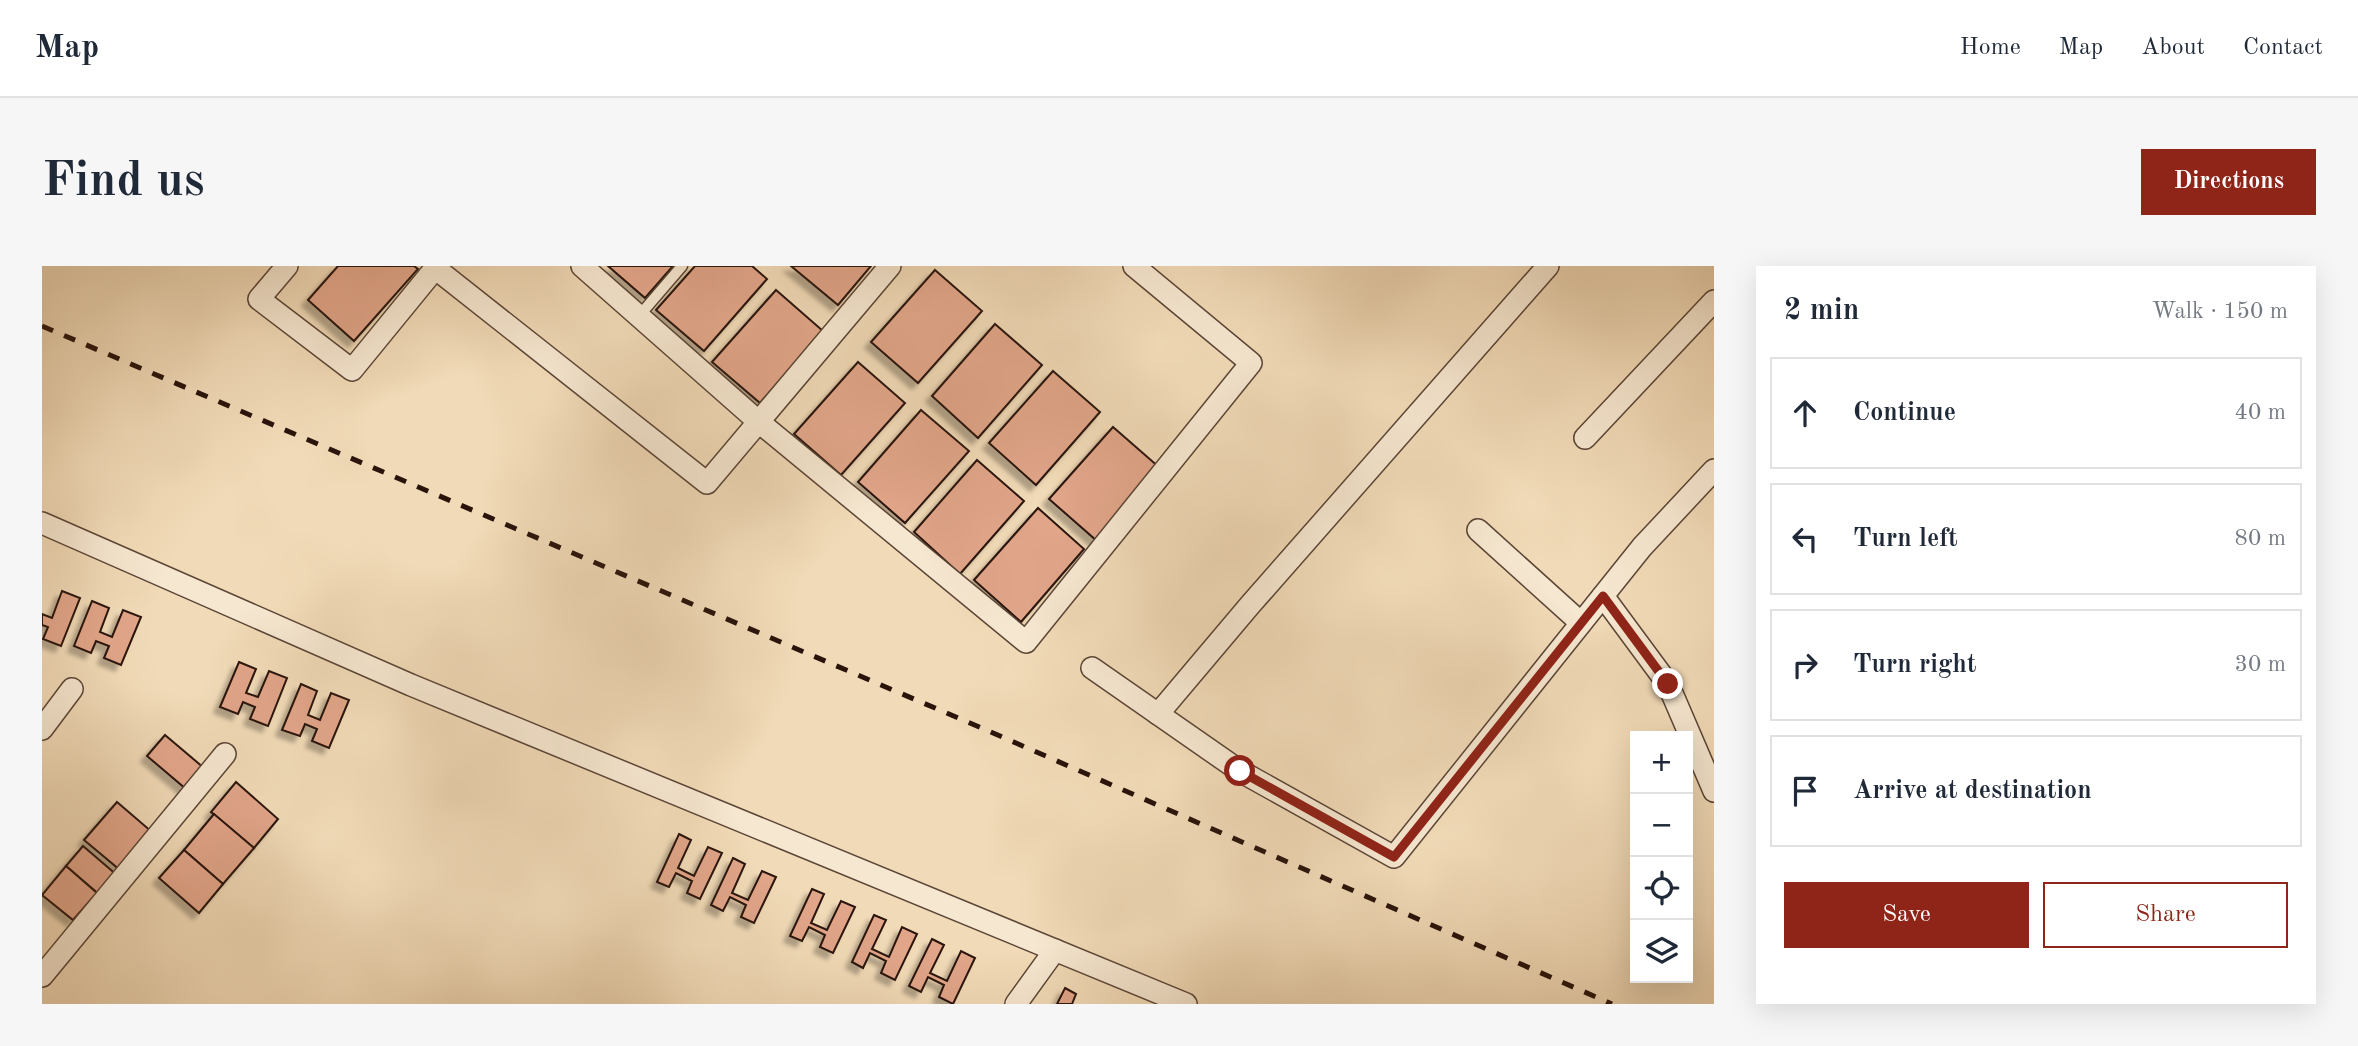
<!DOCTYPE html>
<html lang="en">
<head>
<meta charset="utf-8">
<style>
	body { margin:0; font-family:"Old Standard TT",serif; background:#f6f6f7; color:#1f2937 }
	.controls { position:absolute; right:21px; bottom:21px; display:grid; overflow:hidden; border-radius:0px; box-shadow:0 7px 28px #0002 }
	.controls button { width:63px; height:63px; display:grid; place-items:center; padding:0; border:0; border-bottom:2px solid #e0e1e3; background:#fff; color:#1f2937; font:35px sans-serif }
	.stop { position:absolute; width:21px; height:21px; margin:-16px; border:5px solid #8f2418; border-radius:50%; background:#fff }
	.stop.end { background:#8f2418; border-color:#fff; box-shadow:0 2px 7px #0008 }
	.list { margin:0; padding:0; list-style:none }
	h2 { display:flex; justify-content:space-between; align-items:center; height:91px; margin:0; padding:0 28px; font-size:30px }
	h2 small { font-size:23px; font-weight:400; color:#747a83 }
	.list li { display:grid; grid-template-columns:46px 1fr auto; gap:21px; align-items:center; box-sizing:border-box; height:112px; margin:0 14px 14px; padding:0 14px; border:2px solid #e0e1e3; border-radius:0px }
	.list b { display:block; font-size:26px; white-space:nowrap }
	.list em { font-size:23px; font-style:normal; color:#747a83 }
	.actions { display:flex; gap:14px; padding:21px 28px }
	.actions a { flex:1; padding:16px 0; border:2px solid #8f2418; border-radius:0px; text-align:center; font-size:24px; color:#8f2418 }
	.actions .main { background:#8f2418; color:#fff }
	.icon { flex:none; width:38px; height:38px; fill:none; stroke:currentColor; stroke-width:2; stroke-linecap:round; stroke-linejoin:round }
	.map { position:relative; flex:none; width:1672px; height:738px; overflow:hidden; border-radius:0px }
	header { display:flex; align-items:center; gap:42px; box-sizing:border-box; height:98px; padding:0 35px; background:#fff; border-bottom:2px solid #e0e1e3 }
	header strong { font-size:33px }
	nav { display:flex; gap:38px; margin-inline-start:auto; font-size:24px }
	.intro { display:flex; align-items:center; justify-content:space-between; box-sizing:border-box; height:168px; padding:0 42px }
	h1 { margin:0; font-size:49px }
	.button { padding:18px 32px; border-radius:0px; background:#8f2418; color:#fff; font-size:24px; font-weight:700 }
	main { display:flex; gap:42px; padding:0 42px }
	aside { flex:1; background:#fff; border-radius:0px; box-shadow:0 7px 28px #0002 }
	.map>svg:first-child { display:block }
	.building { fill:#e1a589; stroke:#29130b; stroke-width:2; filter:url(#shadow) }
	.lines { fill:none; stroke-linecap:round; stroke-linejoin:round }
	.service-casing { stroke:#5b4536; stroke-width:13 }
	.minor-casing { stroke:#5b4536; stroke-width:24 }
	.service { stroke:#f6e7d0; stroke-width:10 }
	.minor { stroke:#f6e7d0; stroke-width:21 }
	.rail { stroke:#29130b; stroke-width:5; stroke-dasharray:12 12; stroke-linecap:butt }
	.route { stroke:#8f2418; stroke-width:9 }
</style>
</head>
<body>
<header>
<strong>Map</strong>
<nav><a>Home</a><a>Map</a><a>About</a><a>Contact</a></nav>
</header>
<div class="intro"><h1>Find us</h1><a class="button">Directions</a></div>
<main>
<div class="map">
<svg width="1672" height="738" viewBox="0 0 1672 738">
	<defs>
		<filter id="shadow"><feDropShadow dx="-6" dy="6" stdDeviation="2" flood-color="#0004"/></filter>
	</defs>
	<rect width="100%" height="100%" fill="#f1dab7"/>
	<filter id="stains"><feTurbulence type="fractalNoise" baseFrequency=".00286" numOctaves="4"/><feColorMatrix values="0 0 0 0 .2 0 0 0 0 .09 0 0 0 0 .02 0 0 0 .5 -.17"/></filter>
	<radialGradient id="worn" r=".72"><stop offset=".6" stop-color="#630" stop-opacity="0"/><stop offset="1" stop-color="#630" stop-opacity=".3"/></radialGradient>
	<g class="building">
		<polygon points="296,0 372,0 376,3 312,75 266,34"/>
		<polygon points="566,0 631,0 603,32"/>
		<polygon points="653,0 710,0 725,13 662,85 614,44"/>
		<polygon points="749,0 829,0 796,39"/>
		<polygon points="893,4 940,45 876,117 829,76"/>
		<polygon points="734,24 781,65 718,137 670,96"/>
		<polygon points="953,58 1000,99 936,172 890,130"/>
		<polygon points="816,96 863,137 799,209 752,168"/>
		<polygon points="1011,105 1058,146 994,219 947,177"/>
		<polygon points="879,144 927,185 863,257 816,216"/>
		<polygon points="1071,161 1118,202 1055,275 1007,233"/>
		<polygon points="935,194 982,235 918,308 872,266"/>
		<polygon points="996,242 1042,283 979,356 932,314"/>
		<polygon points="20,325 38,332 19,380 1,373 6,361 0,359 0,348 10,352"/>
		<polygon points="50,335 67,342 58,366 70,371 81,344 99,351 79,399 62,392 67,380 54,375 49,387 32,380"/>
		<polygon points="197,396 214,403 204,427 216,431 227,405 245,412 226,460 208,453 213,441 201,436 196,448 178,441"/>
		<polygon points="259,418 275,425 266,449 278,454 289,427 307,434 287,482 270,475 275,463 263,458 258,470 240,464"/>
		<polygon points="123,469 162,502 144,523 105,490"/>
		<polygon points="194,516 236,553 212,582 169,546"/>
		<polygon points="75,536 110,566 78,604 42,574"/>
		<polygon points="172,548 212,582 181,618 142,584"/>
		<polygon points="637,568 649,574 636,602 652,610 666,581 680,587 658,633 645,627 650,615 634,607 627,621 615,616"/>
		<polygon points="41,580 76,610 59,630 24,600"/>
		<polygon points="142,584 181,618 157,647 117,612"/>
		<polygon points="691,592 703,598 690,627 706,634 720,605 734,611 712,657 699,651 704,639 688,631 681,645 669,639"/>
		<polygon points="24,600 55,627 31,654 0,629"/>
		<polygon points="770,623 782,628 769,657 785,664 799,635 813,641 791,687 778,681 783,669 767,661 760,675 748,670"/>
		<polygon points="832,649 844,654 830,683 847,691 860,661 875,668 853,714 839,707 844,695 828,687 821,702 810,696"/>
		<polygon points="890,673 902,679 888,707 905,715 919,685 933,692 911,738 897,731 902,719 886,711 879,726 867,720"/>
		<polygon points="1023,722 1034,728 1030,738 1015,738"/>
	</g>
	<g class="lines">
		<defs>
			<polyline id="service" points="597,50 640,0"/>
			<g id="minor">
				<polyline points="245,0 217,33 310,104 395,0"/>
				<polyline points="540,0 717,156 984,376 1209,97 1092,0"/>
				<polyline points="393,2 665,217 848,0"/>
				<polyline points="1543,172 1672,35"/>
				<polyline points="0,257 369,419 1144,738"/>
				<polyline points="1436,264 1539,357"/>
				<polyline points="1561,330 1626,418 1672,525"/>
				<polyline points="1050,402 1198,505 1352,591 1600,281 1672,204"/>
				<polyline points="1116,448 1208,339 1506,0"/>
				<polyline points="0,463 30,423"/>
				<polyline points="0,710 183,488"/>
				<polyline points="974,738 1013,684"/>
			</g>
		</defs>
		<use href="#service" class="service-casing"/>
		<use href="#minor" class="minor-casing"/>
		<use href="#service" class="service"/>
		<use href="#minor" class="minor"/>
		<polyline class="rail" points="0,60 942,463 1570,738"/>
	</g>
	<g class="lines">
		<polyline class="route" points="1198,505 1352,591 1561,330 1626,418"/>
	</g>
	<rect width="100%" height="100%" filter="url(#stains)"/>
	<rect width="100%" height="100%" fill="url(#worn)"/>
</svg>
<div class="controls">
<button>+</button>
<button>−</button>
<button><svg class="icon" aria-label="locate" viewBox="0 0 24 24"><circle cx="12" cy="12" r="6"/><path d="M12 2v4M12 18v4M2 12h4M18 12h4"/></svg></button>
<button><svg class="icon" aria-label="layers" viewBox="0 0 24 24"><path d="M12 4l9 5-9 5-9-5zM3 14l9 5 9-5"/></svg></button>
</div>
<div class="stop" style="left:1198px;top:505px"></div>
<div class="stop end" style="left:1626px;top:418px"></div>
</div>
<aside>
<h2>2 min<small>Walk · 150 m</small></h2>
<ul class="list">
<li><svg class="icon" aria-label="ahead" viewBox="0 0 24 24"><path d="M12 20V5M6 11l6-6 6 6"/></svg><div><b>Continue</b></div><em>40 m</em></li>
<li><svg class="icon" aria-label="left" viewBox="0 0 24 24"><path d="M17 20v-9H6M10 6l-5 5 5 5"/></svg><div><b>Turn left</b></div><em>80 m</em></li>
<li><svg class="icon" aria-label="right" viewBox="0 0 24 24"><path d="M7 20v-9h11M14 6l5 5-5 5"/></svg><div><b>Turn right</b></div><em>30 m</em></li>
<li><svg class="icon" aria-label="arrive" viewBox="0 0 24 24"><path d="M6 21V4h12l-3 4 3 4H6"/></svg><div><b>Arrive at destination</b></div></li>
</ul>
<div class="actions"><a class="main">Save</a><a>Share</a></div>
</aside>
</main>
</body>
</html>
